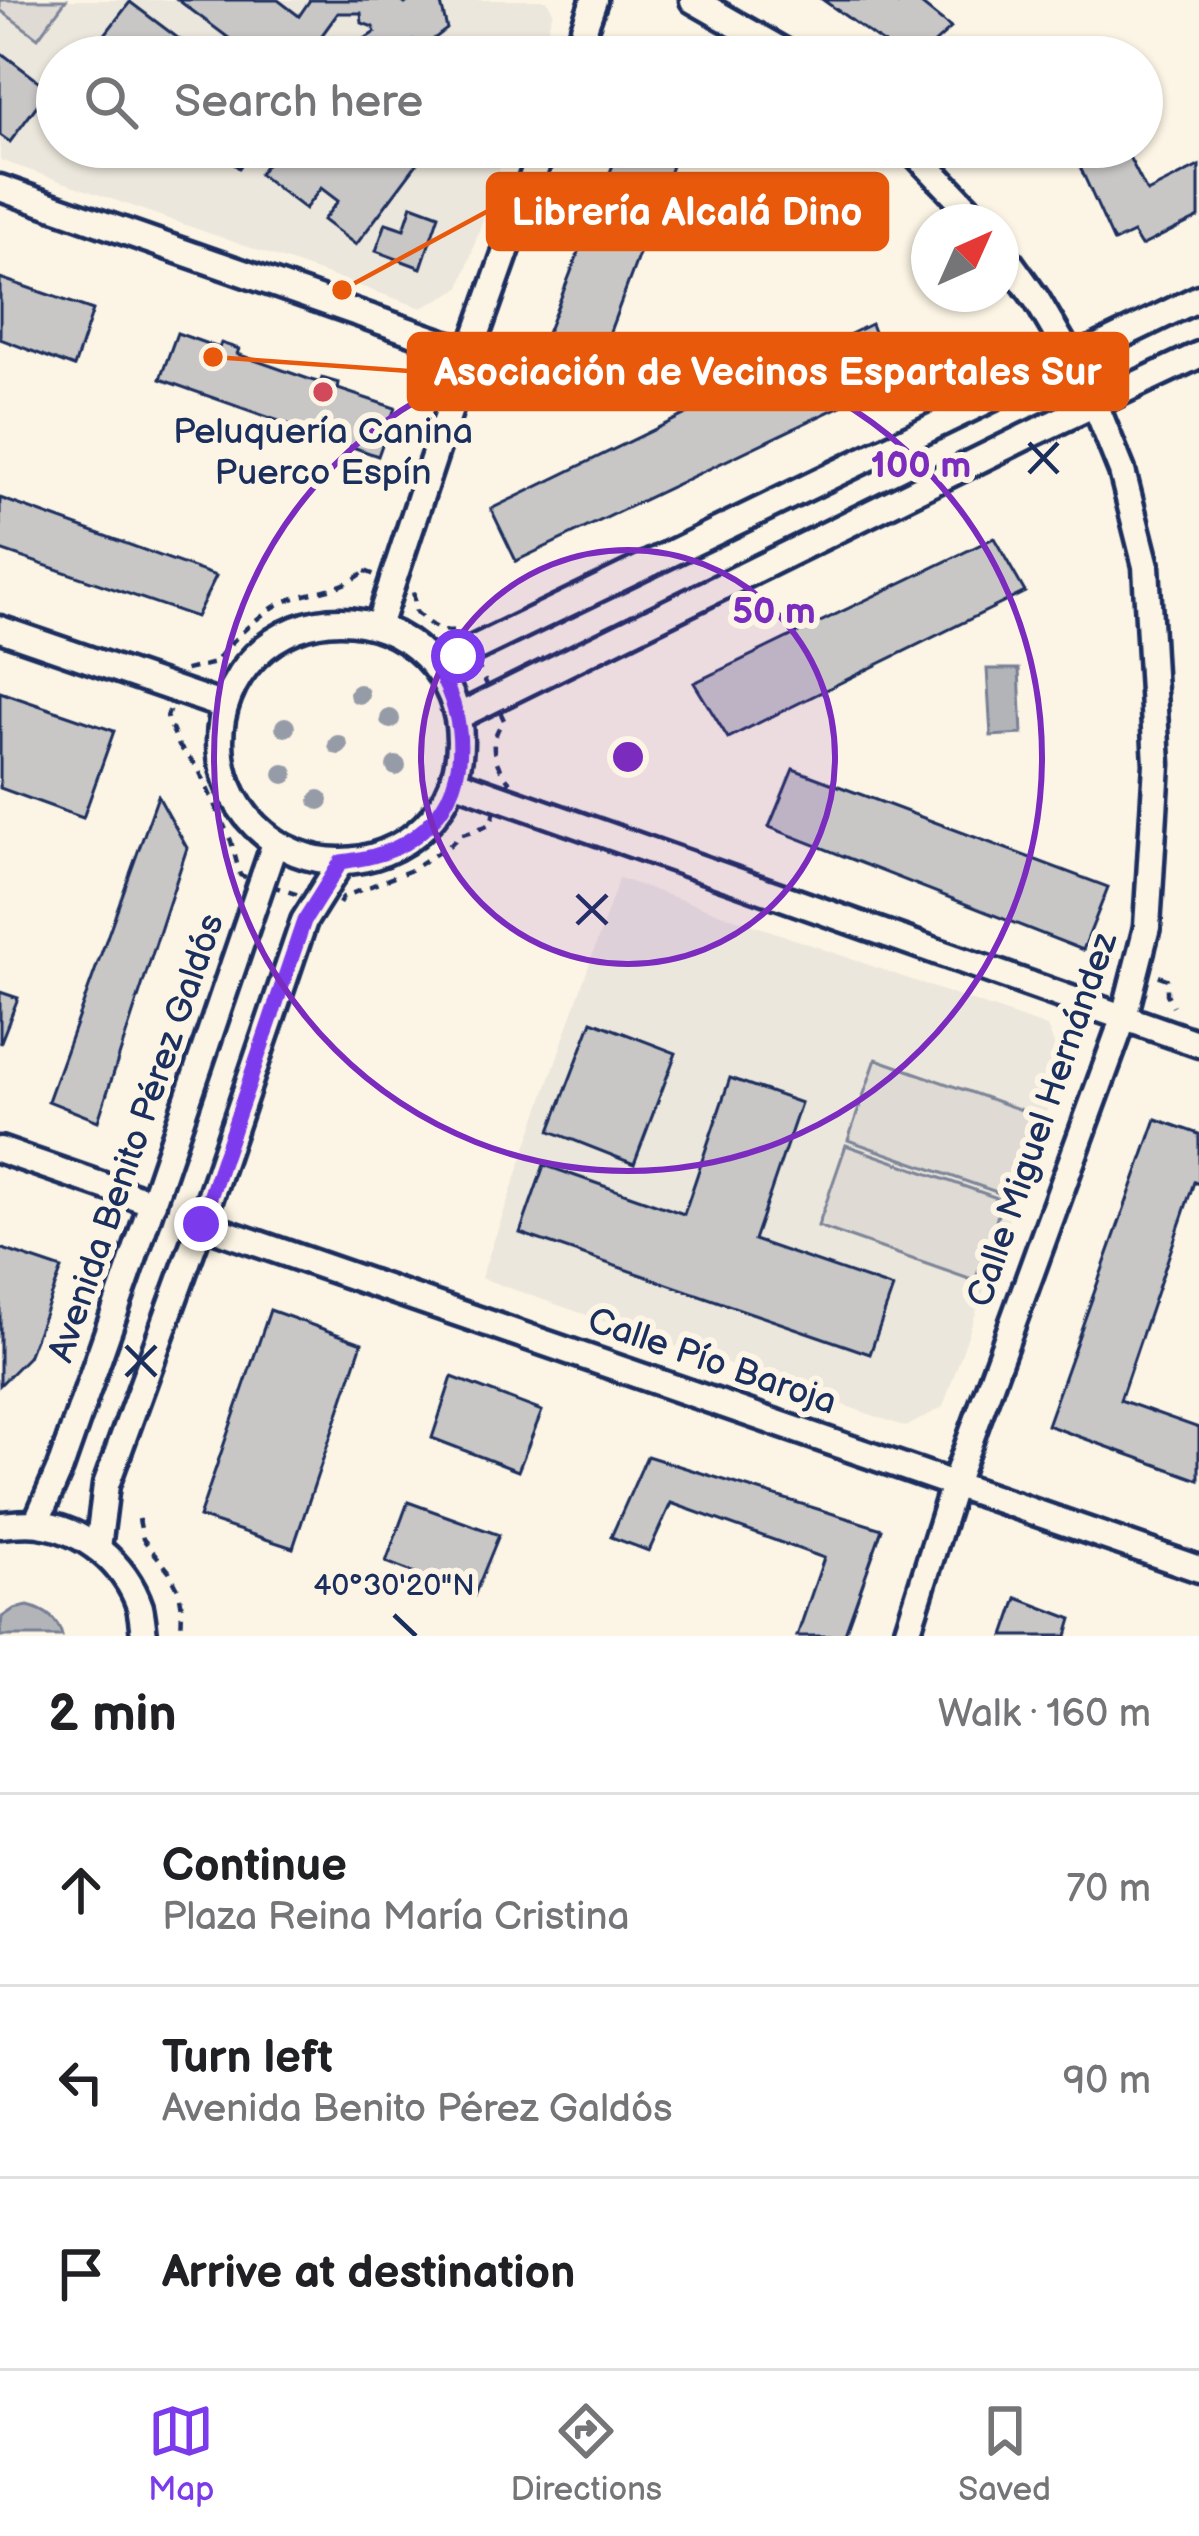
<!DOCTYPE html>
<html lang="en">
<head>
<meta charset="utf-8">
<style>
	body { margin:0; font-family:"Balsamiq Sans",sans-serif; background:#f2f2f2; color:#202124 }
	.compass { position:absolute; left:911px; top:204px; width:108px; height:108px; border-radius:50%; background:#fff; box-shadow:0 3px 9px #0004; rotate:45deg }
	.stop { position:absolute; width:36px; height:36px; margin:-27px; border:9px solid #7c3aed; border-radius:50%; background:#fff }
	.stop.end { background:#7c3aed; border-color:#fff; box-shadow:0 3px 12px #0008 }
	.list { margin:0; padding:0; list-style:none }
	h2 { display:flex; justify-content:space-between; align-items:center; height:156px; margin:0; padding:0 48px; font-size:51px }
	h2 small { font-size:39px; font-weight:400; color:#757577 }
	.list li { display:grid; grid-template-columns:78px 1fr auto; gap:36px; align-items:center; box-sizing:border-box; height:192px; padding:0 48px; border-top:3px solid #e0e0e0 }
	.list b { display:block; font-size:45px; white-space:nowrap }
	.list p { margin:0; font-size:39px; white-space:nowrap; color:#757577 }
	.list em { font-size:39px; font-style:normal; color:#757577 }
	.icon { flex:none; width:66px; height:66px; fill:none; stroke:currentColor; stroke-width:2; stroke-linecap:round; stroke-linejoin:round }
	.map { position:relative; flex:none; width:1199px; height:1636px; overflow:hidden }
	.search { position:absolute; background:#fff; box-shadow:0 3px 9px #0004; left:36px; right:36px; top:36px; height:132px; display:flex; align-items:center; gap:30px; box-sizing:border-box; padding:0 42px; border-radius:66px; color:#757577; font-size:45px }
	.sheet { height:732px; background:#fff }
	nav { display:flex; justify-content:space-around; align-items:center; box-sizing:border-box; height:168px; border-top:3px solid #e0e0e0; background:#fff; font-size:33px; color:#757577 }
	nav a { display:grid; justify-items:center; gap:6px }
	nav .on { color:#7c3aed }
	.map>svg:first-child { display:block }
	.built { fill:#ece7dc }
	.green { fill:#dfdbd4; stroke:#7d8599; stroke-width:3 }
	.water { fill:#b2b4b8; stroke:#767f94; stroke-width:3 }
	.building { fill:#c8c7c6; stroke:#1b2f5e; stroke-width:3 }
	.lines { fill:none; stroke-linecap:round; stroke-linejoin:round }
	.minor-casing { stroke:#1b2f5e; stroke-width:33 }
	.path { stroke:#1b2f5e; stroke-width:4.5; stroke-dasharray:9 9; stroke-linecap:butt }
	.minor { stroke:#fcf5e5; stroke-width:24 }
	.tree { fill:#969ba8 }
	.route { stroke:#7c3aed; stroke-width:15 }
	.ticks { fill:none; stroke:#1b2f5e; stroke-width:4.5 }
	.ring { fill:none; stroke:#7b2cbf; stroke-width:6 }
	.poi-dot { fill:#d1495b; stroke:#fcf5e5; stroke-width:4.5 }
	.labels { text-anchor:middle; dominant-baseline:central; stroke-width:12; stroke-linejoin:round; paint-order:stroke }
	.poi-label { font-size:36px; fill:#1b2f5e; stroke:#fcf5e5 }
	.street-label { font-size:36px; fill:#1b2f5e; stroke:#fcf5e5 }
	.ticks-label { font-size:30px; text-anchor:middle; fill:#1b2f5e; stroke:#fcf5e5; stroke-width:12; stroke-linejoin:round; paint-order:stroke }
	.centre { fill:#7b2cbf; stroke:#fcf5e5; stroke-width:6 }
	.ring-label { font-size:36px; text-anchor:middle; font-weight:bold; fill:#7b2cbf; stroke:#fcf5e5; stroke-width:12; stroke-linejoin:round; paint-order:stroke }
	.leader { fill:none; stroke:#e8590c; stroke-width:4.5 }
	.callout-dot { fill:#e8590c; stroke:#fcf5e5; stroke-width:4.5 }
	.callout { fill:#e8590c; stroke:#e8590c; stroke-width:4.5 }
	.callout-label { font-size:39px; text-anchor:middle; font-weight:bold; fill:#fff }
</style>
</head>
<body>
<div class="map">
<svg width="1199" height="1636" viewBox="0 0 1199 1636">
	<rect width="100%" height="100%" fill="#fcf5e5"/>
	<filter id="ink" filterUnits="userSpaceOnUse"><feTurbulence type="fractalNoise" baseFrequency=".00833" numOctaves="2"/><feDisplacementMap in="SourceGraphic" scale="24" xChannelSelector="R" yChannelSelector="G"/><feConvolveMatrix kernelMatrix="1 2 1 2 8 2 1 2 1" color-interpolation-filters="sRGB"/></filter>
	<g filter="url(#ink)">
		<g class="built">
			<polygon points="0,0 547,0 553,12 538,57 57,57 57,147 507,147 460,288 422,308 0,160"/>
			<polygon points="619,878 1047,1027 1063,1064 943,1407 906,1427 481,1278"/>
		</g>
		<g class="green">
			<polygon points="0,0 66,0 38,38 0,10"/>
			<polygon points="876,1059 1033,1114 1005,1195 848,1140"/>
			<polygon points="846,1145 1003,1200 975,1281 818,1226"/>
		</g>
		<g class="water">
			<polygon points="987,669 1019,669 1022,734 991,736"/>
			<path d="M 28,1606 C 45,1610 58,1618 62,1636 L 0,1636 L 2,1617 L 14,1609 Z"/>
		</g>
		<g class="building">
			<polygon points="178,0 278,0 299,16 310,0 400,0 405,4 410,0 430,0 441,4 447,29 426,45 413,40 409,46 412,57 368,57 363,40 375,32 373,27 362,23 361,13 338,13 322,35 352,57 254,57"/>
			<polygon points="823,0 893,0 898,4 905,0 916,0 951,28 919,57 903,57"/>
			<polygon points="130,2 203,57 89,55"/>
			<polygon points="0,52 49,89 10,142 0,135"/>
			<polygon points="211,147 254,147 239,168"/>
			<polygon points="279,147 417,147 425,153 356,245 323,220 338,201 321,188 305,209 259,174"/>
			<polygon points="620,147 672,166 594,374 540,351"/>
			<polygon points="1071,147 1124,147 1147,192 1199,166 1199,217 1141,246 1133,233 1114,242"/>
			<polygon points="412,205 439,215 421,268 376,251 386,223 404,229"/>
			<polygon points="0,278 93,310 74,367 0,339"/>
			<polygon points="871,324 893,381 516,561 491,509"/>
			<polygon points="177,333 219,348 221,343 239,349 237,354 320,383 322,378 339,383 338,389 395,408 378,456 160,379"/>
			<polygon points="0,498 216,576 196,617 0,550"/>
			<polygon points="994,538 1025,592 728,738 694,683"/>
			<polygon points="0,692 114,731 83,818 0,788"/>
			<polygon points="793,769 1108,887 1083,950 769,827"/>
			<polygon points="158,796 187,848 98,1121 48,1101"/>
			<polygon points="0,992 18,998 0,1044"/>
			<polygon points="592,1021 676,1053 634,1164 550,1131"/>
			<polygon points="730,1078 801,1103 754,1240 893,1288 870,1354 520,1233 544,1165 684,1214"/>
			<polygon points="1156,1119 1199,1134 1199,1184 1194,1182 1120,1400 1199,1428 1199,1480 1047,1425"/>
			<polygon points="0,1248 62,1269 28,1357 0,1385"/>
			<polygon points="270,1310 362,1343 293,1548 199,1517"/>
			<polygon points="452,1377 542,1411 518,1471 432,1438"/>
			<polygon points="647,1456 882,1529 844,1636 797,1636 824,1558 671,1503 649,1551 611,1537"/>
			<polygon points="408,1502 499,1535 474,1596 386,1562"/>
			<polygon points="1017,1598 1072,1619 1067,1636 1004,1636"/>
		</g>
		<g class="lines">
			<defs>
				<g id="minor">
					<polyline points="693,0 793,57"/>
					<polyline points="574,57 594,0"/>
					<polyline points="909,147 981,222"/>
					<polyline points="0,188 469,352"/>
					<polyline points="1001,250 1037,300 1071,358"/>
					<circle cx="340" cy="741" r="120"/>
					<polyline points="378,626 444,426 543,147"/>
					<polyline points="0,629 224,706"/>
					<polyline points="436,667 1199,298"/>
					<polyline points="459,716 1027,436 1199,355"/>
					<polyline points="453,781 1199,1044"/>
					<polyline points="0,1150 153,1203"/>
					<polyline points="201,1224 1199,1569"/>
					<polyline points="36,1523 60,1468 128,1274 275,843"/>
					<path d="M 0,1525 C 13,1524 27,1522 39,1524 C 84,1530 125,1563 140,1607 C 142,1616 143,1627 144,1636"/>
					<polyline points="98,1548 106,1485 201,1224 304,921 341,862"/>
					<polyline points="906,1636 954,1484 1124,1017 1147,927 1157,764 1146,566 1122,471 1095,404"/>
				</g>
			</defs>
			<use href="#minor" class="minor-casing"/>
			<g class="path">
				<path d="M 365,571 L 413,590 L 416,612 C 430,625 440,635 460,629 L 504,720 C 487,742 493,762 509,781 L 489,825 L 460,835 L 450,845 L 409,871 L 343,897 L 338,906 L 316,901 L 240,875 L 231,841 L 198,768 L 179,746 L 167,717 L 182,671 L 215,663 C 229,642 263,610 286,601 C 313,590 343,591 365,571 Z"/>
				<polyline points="1080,976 1095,970 1107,956 1115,959"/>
				<polyline points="1159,976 1167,979 1167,994 1173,1006"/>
				<polyline points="139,1519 143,1539 169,1571 179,1591 182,1608 181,1636"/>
			</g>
			<use href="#minor" class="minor"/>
		</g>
		<g class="tree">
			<circle cx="359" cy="694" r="10"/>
			<circle cx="390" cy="719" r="10"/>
			<circle cx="285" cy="727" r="10"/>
			<circle cx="338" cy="745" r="10"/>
			<circle cx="396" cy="766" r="10"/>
			<circle cx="284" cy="774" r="10"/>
			<circle cx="319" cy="800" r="10"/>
		</g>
	</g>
	<g class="lines" filter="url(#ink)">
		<path class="route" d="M 201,1224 L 304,921 L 341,862 C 363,859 385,855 405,843 C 470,803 473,727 436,667 L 458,656"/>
	</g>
	<path class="ticks" d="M 1029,443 L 1058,473M 1029,473 L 1058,443M 577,895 L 607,924M 577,924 L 607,895M 126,1346 L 156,1376M 126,1376 L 156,1346M 394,1615 L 416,1636"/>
	<circle cx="628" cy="757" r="207" fill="#7b2cbf" fill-opacity=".12"/>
	<g class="ring">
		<circle cx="628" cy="757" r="207"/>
		<circle cx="628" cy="757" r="414"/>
	</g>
	<circle class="poi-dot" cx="323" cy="392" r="12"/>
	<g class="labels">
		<g class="poi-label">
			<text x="323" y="432">Peluquería Canina<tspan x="323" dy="41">Puerco Espín</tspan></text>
		</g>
		<g class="street-label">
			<text transform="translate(1043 1120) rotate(-71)">Calle Miguel Hernández</text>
			<text transform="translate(137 1138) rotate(-71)">Avenida Benito Pérez Galdós</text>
			<text transform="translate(712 1362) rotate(19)">Calle Pío Baroja</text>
		</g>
	</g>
	<g class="ticks-label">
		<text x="394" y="1595">40°30'20"N</text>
	</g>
	<circle cx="628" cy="757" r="18" class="centre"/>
	<g class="ring-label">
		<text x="921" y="477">100 m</text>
		<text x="774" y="623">50 m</text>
	</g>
	<path class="leader" d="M342 290L488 211M213 357L409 371"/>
	<g class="callout-dot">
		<circle cx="342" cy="290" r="12"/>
		<circle cx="213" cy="357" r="12"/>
	</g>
	<g class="callout">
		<rect x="488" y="174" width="399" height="75" rx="12"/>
		<rect x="409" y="334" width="718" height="75" rx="12"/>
	</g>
	<g class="callout-label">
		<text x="687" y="225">Librería Alcalá Dino</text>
		<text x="768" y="385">Asociación de Vecinos Espartales Sur</text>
	</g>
</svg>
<svg class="compass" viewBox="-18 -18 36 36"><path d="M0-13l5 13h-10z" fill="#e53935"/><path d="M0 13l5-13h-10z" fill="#757577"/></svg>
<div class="stop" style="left:458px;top:656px"></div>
<div class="stop end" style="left:201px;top:1224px"></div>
<div class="search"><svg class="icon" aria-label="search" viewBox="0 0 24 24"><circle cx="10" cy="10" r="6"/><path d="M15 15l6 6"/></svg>Search here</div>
</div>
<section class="sheet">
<h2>2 min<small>Walk · 160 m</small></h2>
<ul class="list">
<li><svg class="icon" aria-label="ahead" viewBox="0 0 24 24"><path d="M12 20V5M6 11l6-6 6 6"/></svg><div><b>Continue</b><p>Plaza Reina María Cristina</p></div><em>70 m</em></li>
<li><svg class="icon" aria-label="left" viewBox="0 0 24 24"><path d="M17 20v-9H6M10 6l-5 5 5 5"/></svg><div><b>Turn left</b><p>Avenida Benito Pérez Galdós</p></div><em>90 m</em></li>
<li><svg class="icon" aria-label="arrive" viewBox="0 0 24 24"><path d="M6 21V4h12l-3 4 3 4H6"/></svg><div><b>Arrive at destination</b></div></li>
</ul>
</section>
<nav>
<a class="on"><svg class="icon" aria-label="map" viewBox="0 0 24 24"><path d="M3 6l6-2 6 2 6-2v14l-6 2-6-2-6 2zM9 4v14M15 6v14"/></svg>Map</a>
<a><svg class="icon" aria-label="directions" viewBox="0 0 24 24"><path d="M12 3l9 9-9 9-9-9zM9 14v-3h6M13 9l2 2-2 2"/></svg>Directions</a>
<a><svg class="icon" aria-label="saved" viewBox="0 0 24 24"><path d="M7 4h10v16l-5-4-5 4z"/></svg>Saved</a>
</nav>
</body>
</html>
